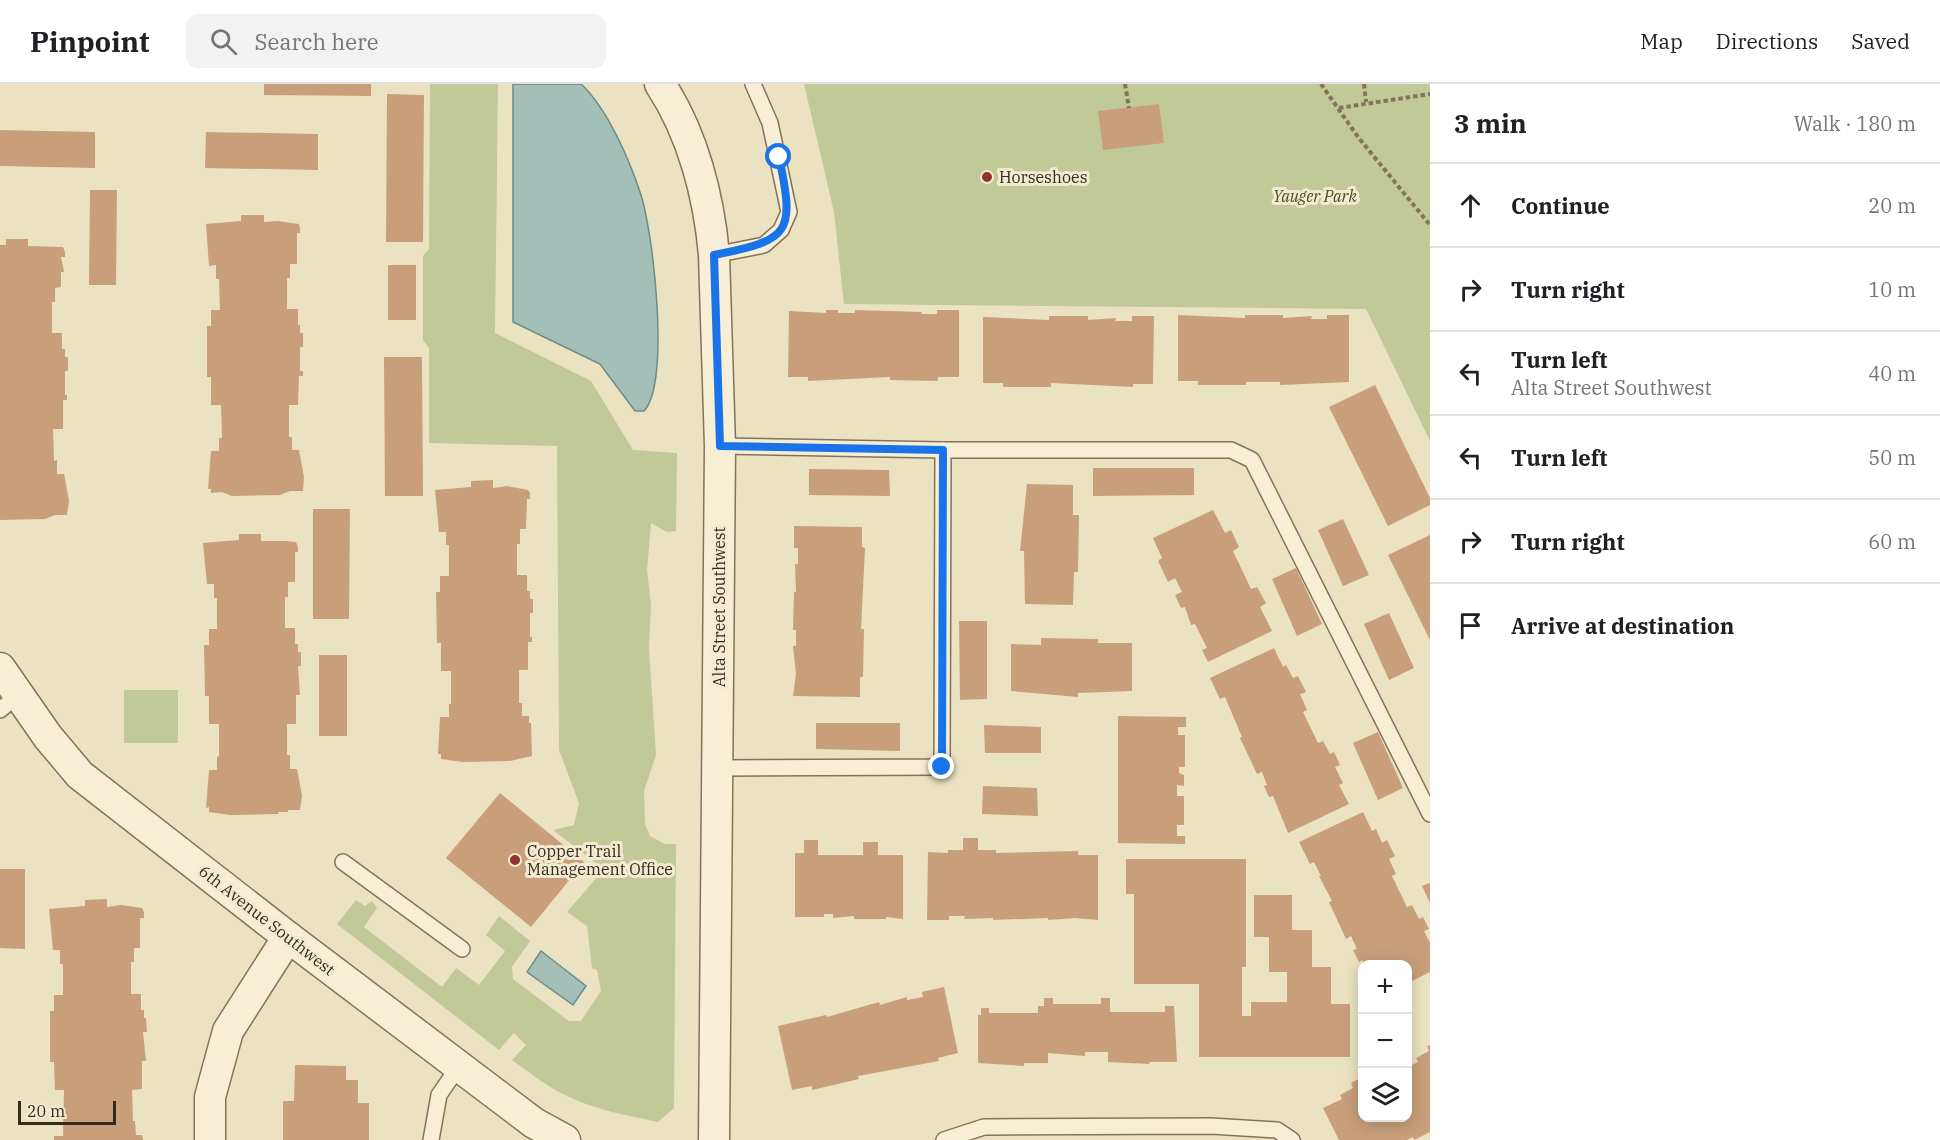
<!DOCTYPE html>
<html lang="en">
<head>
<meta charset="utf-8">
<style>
	body { margin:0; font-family:"IBM Plex Serif",serif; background:#f2f2f2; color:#202124 }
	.controls { position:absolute; right:18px; bottom:18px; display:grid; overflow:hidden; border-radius:12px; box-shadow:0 3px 15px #0003 }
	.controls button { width:54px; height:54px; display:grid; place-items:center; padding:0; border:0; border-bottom:2px solid #e0e0e0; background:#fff; color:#202124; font:30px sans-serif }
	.scale { position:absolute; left:18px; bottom:15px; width:98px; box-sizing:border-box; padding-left:6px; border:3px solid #352a1e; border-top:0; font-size:16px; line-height:21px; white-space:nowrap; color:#352a1e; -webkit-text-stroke:4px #f3ebd1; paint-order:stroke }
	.stop { position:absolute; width:18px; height:18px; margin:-14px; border:4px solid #1a73e8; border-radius:50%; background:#fff }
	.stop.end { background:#1a73e8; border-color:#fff; box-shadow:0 2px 6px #0008 }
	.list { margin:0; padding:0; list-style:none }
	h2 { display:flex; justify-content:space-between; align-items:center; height:78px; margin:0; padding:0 24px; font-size:26px }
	h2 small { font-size:20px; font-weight:400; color:#757577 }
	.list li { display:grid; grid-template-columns:39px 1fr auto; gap:18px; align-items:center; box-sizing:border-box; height:84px; padding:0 24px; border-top:2px solid #e0e0e0 }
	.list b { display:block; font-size:22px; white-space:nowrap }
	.list p { margin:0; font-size:20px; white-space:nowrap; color:#757577 }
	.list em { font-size:20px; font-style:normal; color:#757577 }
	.icon { flex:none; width:33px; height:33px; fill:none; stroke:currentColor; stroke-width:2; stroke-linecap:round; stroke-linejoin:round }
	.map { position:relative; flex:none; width:1430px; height:1056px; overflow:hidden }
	header { display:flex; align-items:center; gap:36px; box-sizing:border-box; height:84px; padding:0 30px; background:#fff; border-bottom:2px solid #e0e0e0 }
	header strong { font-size:28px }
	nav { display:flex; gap:33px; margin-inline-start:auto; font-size:21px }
	.search { width:420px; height:54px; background:#f2f2f2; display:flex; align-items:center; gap:15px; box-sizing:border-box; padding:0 21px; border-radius:12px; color:#757577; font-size:22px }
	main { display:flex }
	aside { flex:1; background:#fff }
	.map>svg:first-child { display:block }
	.green { fill:#c0c997 }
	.water { fill:#a4beb8; stroke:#6c8c86; stroke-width:1.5 }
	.building { fill:#c89f7a }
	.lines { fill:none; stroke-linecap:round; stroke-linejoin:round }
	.service-casing { stroke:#84735a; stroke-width:18 }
	.minor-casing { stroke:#84735a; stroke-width:33 }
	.path { stroke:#84735a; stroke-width:4; stroke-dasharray:4.5 3; stroke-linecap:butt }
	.service { stroke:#f7efd5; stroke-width:15 }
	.minor { stroke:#f7efd5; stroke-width:30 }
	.route { stroke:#1a73e8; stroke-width:8 }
	.poi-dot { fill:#90332d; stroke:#f3ebd1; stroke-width:2 }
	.labels { text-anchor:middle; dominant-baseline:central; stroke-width:6; stroke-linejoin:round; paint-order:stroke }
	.poi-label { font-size:16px; fill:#352a1e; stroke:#f3ebd1; text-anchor:start }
	.park-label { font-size:16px; font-style:italic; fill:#435025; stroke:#f3ebd1 }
	.street-label { font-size:16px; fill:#352a1e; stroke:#f3ebd1 }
</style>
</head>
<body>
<header>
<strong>Pinpoint</strong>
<div class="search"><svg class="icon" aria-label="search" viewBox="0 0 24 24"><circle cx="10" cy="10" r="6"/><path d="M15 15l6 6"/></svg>Search here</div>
<nav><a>Map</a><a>Directions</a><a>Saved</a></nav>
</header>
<main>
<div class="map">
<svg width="1430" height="1056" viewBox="0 0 1430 1056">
	<rect width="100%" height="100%" fill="#ebe2c2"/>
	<g class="green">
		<path d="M 430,0 L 498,0 L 495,249 L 591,297 L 633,366 L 677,369 L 676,447 L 667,448 L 651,439 L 647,486 L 651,521 L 649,565 L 656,671 L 644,707 L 645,740 L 650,752 L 665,760 L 676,760 L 674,1024 L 658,1038 C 627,1031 595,1026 567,1012 C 548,1003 530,989 512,976 L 526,961 L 514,949 L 499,966 L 337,840 L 356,816 L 365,822 L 372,817 L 377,824 L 364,843 L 442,903 L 456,884 L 479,901 L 505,867 L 486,851 L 499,832 L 530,857 L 512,883 L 513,895 L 569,937 L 581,937 L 601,907 L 597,886 L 592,884 L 587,842 L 567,828 L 599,791 L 597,780 L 553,746 L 574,741 L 579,719 L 559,666 L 557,362 L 429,359 L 429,264 L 423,256 L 423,172 L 429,165 Z"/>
		<polygon points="804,0 1430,0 1430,357 1366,225 844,220 834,128"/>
		<rect x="124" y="606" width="54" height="53"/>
	</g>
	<g class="water">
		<path d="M 513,0 L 581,0 C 607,24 629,75 640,108 C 653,145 671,299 644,327 L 635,327 L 600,280 L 513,238 Z"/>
		<polygon points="541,867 586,902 573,921 527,888"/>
	</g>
	<g class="building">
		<polygon points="264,0 371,0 371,12 264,11"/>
		<polygon points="387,10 424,11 423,158 386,158"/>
		<polygon points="1159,20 1164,59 1103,66 1098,27"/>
		<polygon points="0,46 95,48 95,84 0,82"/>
		<polygon points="206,48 318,50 318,86 205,84"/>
		<polygon points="90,106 117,106 116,201 89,201"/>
		<polygon points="241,131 264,131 264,138 278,137 299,140 300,144 300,149 297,149 297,180 290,180 290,194 287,194 287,225 298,225 298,241 300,241 300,249 303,249 303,263 300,263 300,287 303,287 303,292 299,292 298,321 289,321 289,353 292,353 292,366 299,366 304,393 303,407 290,407 280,411 232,412 222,408 211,409 211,405 208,405 211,367 219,367 219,354 222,354 221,321 211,321 211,293 207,293 207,242 211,242 211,226 220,226 219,195 216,195 216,181 209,182 206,140 241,137"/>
		<polygon points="6,155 28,155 28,162 63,163 65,168 65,173 61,173 64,188 61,188 61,203 55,204 55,218 52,218 52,249 62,249 62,265 65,265 65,273 68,273 68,287 65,287 65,311 67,311 67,316 63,316 63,345 53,345 54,377 57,376 57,390 64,390 69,417 67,431 55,431 45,435 0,436 0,161 6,161"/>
		<rect x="388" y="181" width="28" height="55"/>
		<polygon points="826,226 838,226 838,229 855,229 855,226 922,228 921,230 937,230 937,226 959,226 959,293 938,293 938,297 890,296 890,293 808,297 808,293 788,293 789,227 826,229"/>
		<polygon points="1178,231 1245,234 1245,231 1283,231 1283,234 1312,232 1311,235 1327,235 1327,231 1349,231 1349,298 1280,301 1280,298 1246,298 1246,301 1198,301 1198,297 1178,297"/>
		<polygon points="1049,232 1088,232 1088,236 1116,234 1115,237 1132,237 1132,232 1154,232 1153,300 1133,300 1133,303 1051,299 1051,303 1003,303 1003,299 983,299 983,233 1049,236"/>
		<polygon points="384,273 422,273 423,412 385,412"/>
		<polygon points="1375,301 1430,414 1430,421 1388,442 1329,323"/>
		<polygon points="1093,384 1194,384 1194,411 1093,412"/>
		<polygon points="809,385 889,386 890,412 809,411"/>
		<polygon points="493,396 493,404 507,402 528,406 530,409 530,415 527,415 526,445 520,445 520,460 517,460 517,491 527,491 527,507 530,507 530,515 533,515 533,529 530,529 530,553 532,553 532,558 528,558 528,586 519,586 519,619 522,619 522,632 529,632 529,639 531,639 532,672 510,677 462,678 441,675 441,670 438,670 440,633 449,633 449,620 451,620 451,587 441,587 441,559 437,559 436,508 440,508 440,492 449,492 449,461 446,461 446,448 439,448 435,406 471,403 471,397"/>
		<polygon points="1027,400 1073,401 1073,431 1079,431 1078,488 1074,488 1073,521 1025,520 1024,467 1020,467"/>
		<polygon points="313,425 350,425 349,535 313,535"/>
		<polygon points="1213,426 1225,449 1231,446 1239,463 1233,467 1251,505 1257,503 1266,519 1260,523 1272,547 1208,578 1202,566 1207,564 1195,540 1191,541 1185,523 1181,524 1175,511 1182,508 1175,494 1168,498 1158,477 1162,474 1153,454"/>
		<polygon points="1343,435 1369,491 1343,502 1318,446"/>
		<polygon points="794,442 862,443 862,463 865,464 861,545 864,545 863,593 860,593 860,613 793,612 796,590 793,562 796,562 796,546 793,546 794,508 796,508 795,480 798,480 798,464 794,464"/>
		<polygon points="239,450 261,450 261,457 286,457 296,458 298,463 298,468 295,468 295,498 288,498 288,513 285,513 285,544 295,544 295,560 298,560 298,568 301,568 301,582 298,582 300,611 296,611 296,640 287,640 287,671 290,671 290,685 297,685 302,712 300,726 288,726 288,728 278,728 279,730 230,731 209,728 209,723 206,724 209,686 217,686 217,673 219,672 219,640 209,640 209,612 205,612 204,561 209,561 209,545 217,545 217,514 214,514 214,500 207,500 203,459 239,456"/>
		<polygon points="1430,451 1430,556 1388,471"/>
		<polygon points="1296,484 1322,540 1297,552 1272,495"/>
		<polygon points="1389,529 1414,584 1389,596 1364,540"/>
		<polygon points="959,537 987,537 987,615 960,616"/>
		<polygon points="1041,554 1098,555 1098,559 1132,559 1132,607 1078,609 1078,613 1011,607 1011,560 1041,561"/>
		<polygon points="1274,564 1283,583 1286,581 1293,594 1298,592 1306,608 1300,610 1307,626 1303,628 1318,659 1323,657 1330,670 1334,668 1340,681 1335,683 1343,699 1339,701 1349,720 1288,749 1273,712 1269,713 1264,702 1267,701 1262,688 1257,690 1240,654 1242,653 1225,613 1220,615 1210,594"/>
		<rect x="319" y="571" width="28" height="81"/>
		<polygon points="1118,632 1186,633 1186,643 1178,643 1178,651 1185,651 1185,683 1179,683 1179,689 1184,691 1184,702 1177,701 1177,712 1184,712 1184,741 1177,741 1177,752 1185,752 1185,760 1118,759"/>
		<polygon points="816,639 900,639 900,667 816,665"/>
		<polygon points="984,641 1041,643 1041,669 985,669"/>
		<polygon points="1378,648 1403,704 1378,716 1353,659"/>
		<polygon points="983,702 1037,704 1038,732 982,730"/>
		<polygon points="500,709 584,778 531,843 446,774"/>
		<polygon points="1363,728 1372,747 1376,745 1382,759 1387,756 1395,772 1389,775 1396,790 1392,792 1407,823 1412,821 1419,835 1423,833 1429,845 1424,847 1430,859 1430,888 1408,899 1408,880 1364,880 1362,876 1359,878 1353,866 1357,865 1351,852 1346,855 1329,818 1332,817 1319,792 1321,792 1314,778 1310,780 1299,758"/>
		<polygon points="963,754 978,754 978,766 996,766 996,769 1078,767 1078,771 1098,771 1098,836 1075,834 1048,836 1048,834 993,836 993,834 964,835 965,832 949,832 949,836 927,836 928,768 948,769 948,766 963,766"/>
		<polygon points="804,756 818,756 818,771 863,771 863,758 878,758 878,771 903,771 903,835 886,833 886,835 854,835 854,832 833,834 833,830 824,830 824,833 795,833 795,769 804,769"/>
		<polygon points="1126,775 1246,775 1246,883 1242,883 1242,932 1251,932 1251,918 1287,918 1287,888 1269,888 1269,853 1254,853 1254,811 1292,811 1292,846 1312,846 1312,883 1331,883 1331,920 1350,920 1350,973 1199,973 1199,900 1134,900 1134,810 1126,810"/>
		<polygon points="0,785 25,785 25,865 0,864"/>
		<polygon points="1430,799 1430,819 1422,802"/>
		<polygon points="107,815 107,823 121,821 142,824 144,828 144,834 140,834 140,864 134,864 134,878 131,878 131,910 141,910 141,926 144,926 144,934 146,934 147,948 143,948 146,977 142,977 142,1005 132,1006 133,1037 135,1037 136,1051 142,1051 143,1056 54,1056 54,1052 63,1052 64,1006 55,1006 54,978 50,978 50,927 54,927 54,911 63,911 63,880 60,880 60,866 53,866 49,825 85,822 85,816"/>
		<polygon points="944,903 958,969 938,974 939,977 858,992 859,995 812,1006 812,1002 792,1006 778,942 826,931 827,933 879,918 880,921 907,913 907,916 923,913 922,908"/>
		<polygon points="1044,914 1053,914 1053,920 1101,920 1101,914 1110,914 1110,928 1165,928 1165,922 1174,922 1177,978 1149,978 1150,980 1108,978 1108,968 1085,968 1085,972 1048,969 1048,979 1024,979 1024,982 978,979 978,931 981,931 981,924 989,924 989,929 1038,929 1038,922 1044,922"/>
		<polygon points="1430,961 1430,1048 1414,1056 1413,1053 1407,1056 1339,1056 1323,1024 1342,1015 1340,1011 1353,1004 1351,999 1362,993 1362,1034 1408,1034 1408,983 1418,978 1416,974 1429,967 1427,962"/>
		<polygon points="295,981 346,982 346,996 358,996 358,1019 369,1019 369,1056 283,1056 283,1017 294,1017"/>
	</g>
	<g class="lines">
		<defs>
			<g id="service">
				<polyline points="714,171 764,161 781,146 789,128 770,39 753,0"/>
				<polyline points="720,362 943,366 1231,366 1252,376 1430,730"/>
				<polyline points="0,626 19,610"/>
				<polyline points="717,684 942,683 943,366"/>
				<polyline points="343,778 462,865"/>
				<polyline points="431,1056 439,1011 459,982"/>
				<polyline points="944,1056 984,1043 1211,1042 1277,1046 1292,1056"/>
			</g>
			<g id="minor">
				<path d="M 660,0 C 693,50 709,113 714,171 L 720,362 L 714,1056"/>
				<polyline points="0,584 48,653 80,691 288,853 534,1039 565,1056"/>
				<polyline points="210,1056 210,1013 228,947 288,853"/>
			</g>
		</defs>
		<use href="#service" class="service-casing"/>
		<use href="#minor" class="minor-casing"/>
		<g class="path">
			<polyline points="1125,0 1129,24"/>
			<polyline points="1321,0 1358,53 1430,141"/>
			<polyline points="1364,0 1366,18"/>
			<polyline points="1339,24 1430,10"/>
		</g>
		<use href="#service" class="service"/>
		<use href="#minor" class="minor"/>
	</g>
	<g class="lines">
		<path class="route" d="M 779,73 C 795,149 791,156 714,171 L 720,362 L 943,366 L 942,683"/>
	</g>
	<g class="poi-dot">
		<circle cx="987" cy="93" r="6"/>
		<circle cx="515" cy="776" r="6"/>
	</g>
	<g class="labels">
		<g class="poi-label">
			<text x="999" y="93">Horseshoes</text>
			<text x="527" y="767">Copper Trail<tspan x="527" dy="18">Management Office</tspan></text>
		</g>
		<g class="park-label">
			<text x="1315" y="112">Yauger Park</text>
		</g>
		<g class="street-label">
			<text transform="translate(719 523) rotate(-90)">Alta Street Southwest</text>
			<text transform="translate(267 836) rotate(38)">6th Avenue Southwest</text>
		</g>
	</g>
</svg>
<div class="controls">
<button>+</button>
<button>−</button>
<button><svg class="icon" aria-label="layers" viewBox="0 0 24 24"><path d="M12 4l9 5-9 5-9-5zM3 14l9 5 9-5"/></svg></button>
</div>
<div class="scale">20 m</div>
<div class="stop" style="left:779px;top:73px"></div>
<div class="stop end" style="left:942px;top:683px"></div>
</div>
<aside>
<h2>3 min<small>Walk · 180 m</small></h2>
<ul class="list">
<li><svg class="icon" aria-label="ahead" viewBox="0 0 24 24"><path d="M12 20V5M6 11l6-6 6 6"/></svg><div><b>Continue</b></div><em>20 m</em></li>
<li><svg class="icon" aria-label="right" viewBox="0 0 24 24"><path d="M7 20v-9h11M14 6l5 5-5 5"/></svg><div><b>Turn right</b></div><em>10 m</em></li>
<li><svg class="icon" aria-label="left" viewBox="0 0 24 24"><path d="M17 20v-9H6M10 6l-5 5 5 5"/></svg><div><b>Turn left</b><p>Alta Street Southwest</p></div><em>40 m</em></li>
<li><svg class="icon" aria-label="left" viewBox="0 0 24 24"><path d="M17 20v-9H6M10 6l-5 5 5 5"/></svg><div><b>Turn left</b></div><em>50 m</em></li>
<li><svg class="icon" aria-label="right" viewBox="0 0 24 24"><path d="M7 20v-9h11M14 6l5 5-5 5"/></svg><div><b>Turn right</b></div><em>60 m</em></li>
<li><svg class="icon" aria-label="arrive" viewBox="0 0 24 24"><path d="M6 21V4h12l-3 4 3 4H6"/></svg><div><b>Arrive at destination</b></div></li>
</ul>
</aside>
</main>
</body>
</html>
